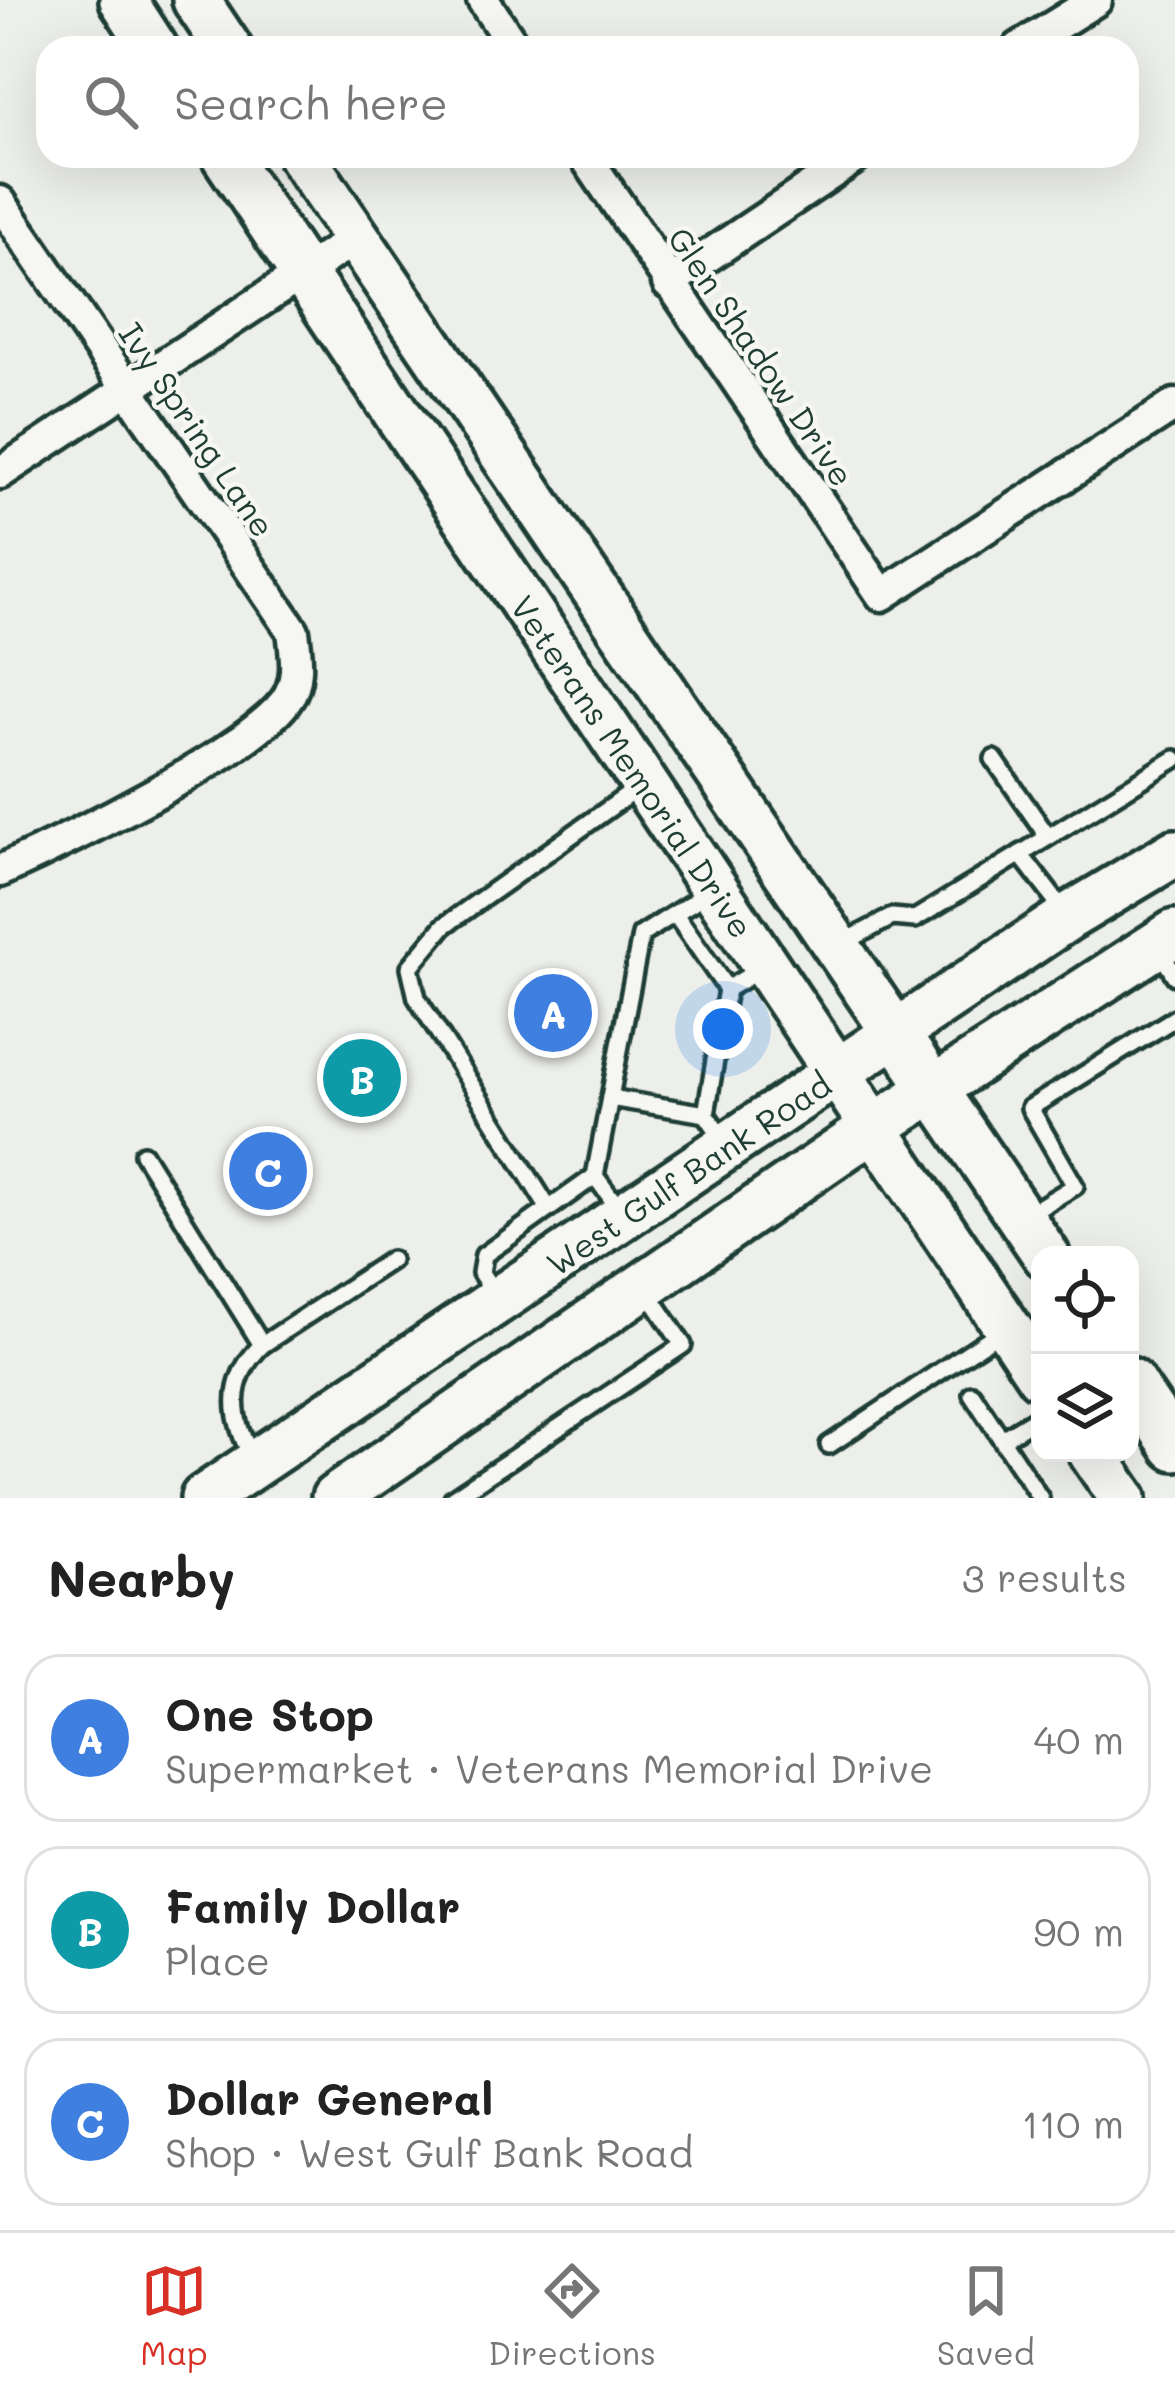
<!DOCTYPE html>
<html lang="en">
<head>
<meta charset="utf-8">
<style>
	body { margin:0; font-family:Mali,sans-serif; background:#f2f2f2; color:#222 }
	.controls { position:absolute; right:36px; bottom:36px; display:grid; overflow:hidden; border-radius:24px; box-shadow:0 12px 48px #0002 }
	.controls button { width:108px; height:108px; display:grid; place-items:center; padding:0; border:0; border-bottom:3px solid #e0e0e0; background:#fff; color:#222; font:60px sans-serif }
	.you { position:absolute; left:723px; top:1029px; width:42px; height:42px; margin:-30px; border:9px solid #fff; border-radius:50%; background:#1a73e8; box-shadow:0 0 0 18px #1a73e833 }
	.badge { display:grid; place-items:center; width:78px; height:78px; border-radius:50%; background:#d93025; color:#fff; font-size:39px; font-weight:700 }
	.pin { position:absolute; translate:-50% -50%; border:6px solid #fff; box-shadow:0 3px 12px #0006 }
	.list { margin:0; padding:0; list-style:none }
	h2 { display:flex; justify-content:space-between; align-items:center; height:156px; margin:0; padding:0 48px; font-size:51px }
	h2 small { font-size:39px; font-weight:400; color:#767676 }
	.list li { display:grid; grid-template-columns:78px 1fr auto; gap:36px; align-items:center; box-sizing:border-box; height:168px; margin:0 24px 24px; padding:0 24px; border:3px solid #e0e0e0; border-radius:36px }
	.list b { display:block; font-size:45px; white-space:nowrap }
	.list p { margin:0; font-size:39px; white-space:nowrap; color:#767676 }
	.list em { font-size:39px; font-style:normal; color:#767676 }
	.icon { flex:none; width:66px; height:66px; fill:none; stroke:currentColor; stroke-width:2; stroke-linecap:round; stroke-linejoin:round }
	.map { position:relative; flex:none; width:1175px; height:1498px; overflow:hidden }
	.search { position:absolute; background:#fff; box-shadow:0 12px 48px #0002; left:36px; right:36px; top:36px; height:132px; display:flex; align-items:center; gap:30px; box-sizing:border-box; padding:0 42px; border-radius:36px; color:#767676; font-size:45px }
	.sheet { height:732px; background:#fff }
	nav { display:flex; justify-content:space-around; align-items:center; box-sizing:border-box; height:168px; border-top:3px solid #e0e0e0; background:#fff; font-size:33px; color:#767676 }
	nav a { display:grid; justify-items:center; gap:6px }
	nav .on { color:#d93025 }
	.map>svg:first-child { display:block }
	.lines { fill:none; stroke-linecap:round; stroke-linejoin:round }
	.service-casing { stroke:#1f3d34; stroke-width:24 }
	.minor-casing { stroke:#1f3d34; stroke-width:39 }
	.secondary-casing { stroke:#1f3d34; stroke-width:54 }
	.service { stroke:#f6f6f2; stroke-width:15 }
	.minor { stroke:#f6f6f2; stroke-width:30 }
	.secondary { stroke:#f6f6f2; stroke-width:45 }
	.labels { text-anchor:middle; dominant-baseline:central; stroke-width:9; stroke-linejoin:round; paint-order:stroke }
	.street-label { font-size:33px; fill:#1f3d34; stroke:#f6f6f2 }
</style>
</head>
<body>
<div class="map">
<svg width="1175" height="1498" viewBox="0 0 1175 1498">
	<rect width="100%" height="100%" fill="#edefea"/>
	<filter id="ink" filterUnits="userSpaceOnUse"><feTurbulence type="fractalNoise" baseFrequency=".00833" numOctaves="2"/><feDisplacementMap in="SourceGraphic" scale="24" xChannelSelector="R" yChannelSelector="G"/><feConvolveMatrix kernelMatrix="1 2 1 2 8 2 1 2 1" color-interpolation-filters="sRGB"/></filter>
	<g filter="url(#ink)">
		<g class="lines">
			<defs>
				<g id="service">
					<polyline points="994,759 1048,837"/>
					<polyline points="1020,854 1066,914"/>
					<polyline points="675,914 727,989"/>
					<polyline points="839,945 892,917 915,919 1175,759"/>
					<polyline points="1158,948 1175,976"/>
					<polyline points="610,1098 706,1114"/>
					<polyline points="725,1142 706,1114 727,989 764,967"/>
					<polyline points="143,1154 262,1345 391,1260"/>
					<polyline points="549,1209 417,998 410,967 444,926 642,785"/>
					<polyline points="620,1210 595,1176 641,935 712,890"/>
					<polyline points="1024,1217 1075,1186 1030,1108 1175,1018"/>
					<polyline points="497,1297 481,1273 484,1255 595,1176"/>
					<polyline points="972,1394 1040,1498"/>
					<polyline points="1002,1439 1040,1416"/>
					<polyline points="829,1445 1001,1331"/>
					<path d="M 254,1460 C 230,1419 226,1380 262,1345"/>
					<polyline points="453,1498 683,1345 645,1288"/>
				</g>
				<g id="minor">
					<polyline points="483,0 515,48"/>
					<polyline points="1019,48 1096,0"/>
					<polyline points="585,156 882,595 1175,405"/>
					<path d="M 0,202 L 293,631 C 296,655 301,681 285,702 C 245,754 64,842 0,871"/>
					<polyline points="668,283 857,156"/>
					<polyline points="0,473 356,238"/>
				</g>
				<g id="secondary">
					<polyline points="123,0 154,48"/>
					<polyline points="196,0 228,48"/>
					<polyline points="225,156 1040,1376"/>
					<polyline points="301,156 1046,1255"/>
					<polyline points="1130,1381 1175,1447"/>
					<polyline points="1092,1453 1123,1498"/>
					<polyline points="204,1498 1068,917 1175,853"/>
					<polyline points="335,1498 873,1128 1175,933"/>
				</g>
			</defs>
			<use href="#service" class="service-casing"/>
			<use href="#minor" class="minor-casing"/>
			<use href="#secondary" class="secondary-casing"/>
			<use href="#service" class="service"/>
			<use href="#minor" class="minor"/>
			<use href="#secondary" class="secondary"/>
		</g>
	</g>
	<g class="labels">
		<g class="street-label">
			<text transform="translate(762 356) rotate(56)">Glen Shadow Drive</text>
			<text transform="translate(198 429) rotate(56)">Ivy Spring Lane</text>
			<text transform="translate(633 766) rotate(56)">Veterans Memorial Drive</text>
			<text transform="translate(688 1173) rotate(-34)">West Gulf Bank Road</text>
		</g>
	</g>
</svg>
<div class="controls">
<button><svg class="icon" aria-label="locate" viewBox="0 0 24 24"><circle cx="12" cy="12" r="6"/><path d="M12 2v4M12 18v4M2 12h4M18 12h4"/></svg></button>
<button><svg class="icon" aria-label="layers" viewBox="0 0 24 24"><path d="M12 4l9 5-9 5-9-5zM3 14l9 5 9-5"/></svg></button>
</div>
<div class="you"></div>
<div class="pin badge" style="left:553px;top:1013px;background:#3f7fe0">A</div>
<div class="pin badge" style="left:362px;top:1078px;background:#0f9aa8">B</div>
<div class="pin badge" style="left:268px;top:1171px;background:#3f7fe0">C</div>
<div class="search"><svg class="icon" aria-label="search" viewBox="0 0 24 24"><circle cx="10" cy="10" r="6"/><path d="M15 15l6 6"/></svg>Search here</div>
</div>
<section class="sheet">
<h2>Nearby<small>3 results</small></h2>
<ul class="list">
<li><span class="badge" style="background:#3f7fe0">A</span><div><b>One Stop</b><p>Supermarket · Veterans Memorial Drive</p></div><em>40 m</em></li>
<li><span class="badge" style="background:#0f9aa8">B</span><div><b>Family Dollar</b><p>Place</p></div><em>90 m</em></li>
<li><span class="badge" style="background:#3f7fe0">C</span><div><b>Dollar General</b><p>Shop · West Gulf Bank Road</p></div><em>110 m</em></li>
</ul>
</section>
<nav>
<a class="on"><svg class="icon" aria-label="map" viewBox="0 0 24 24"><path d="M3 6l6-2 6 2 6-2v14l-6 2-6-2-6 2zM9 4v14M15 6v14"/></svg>Map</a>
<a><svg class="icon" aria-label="directions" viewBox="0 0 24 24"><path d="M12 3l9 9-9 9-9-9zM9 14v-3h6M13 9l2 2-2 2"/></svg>Directions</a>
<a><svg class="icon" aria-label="saved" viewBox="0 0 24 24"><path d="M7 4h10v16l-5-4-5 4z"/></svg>Saved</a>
</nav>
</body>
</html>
